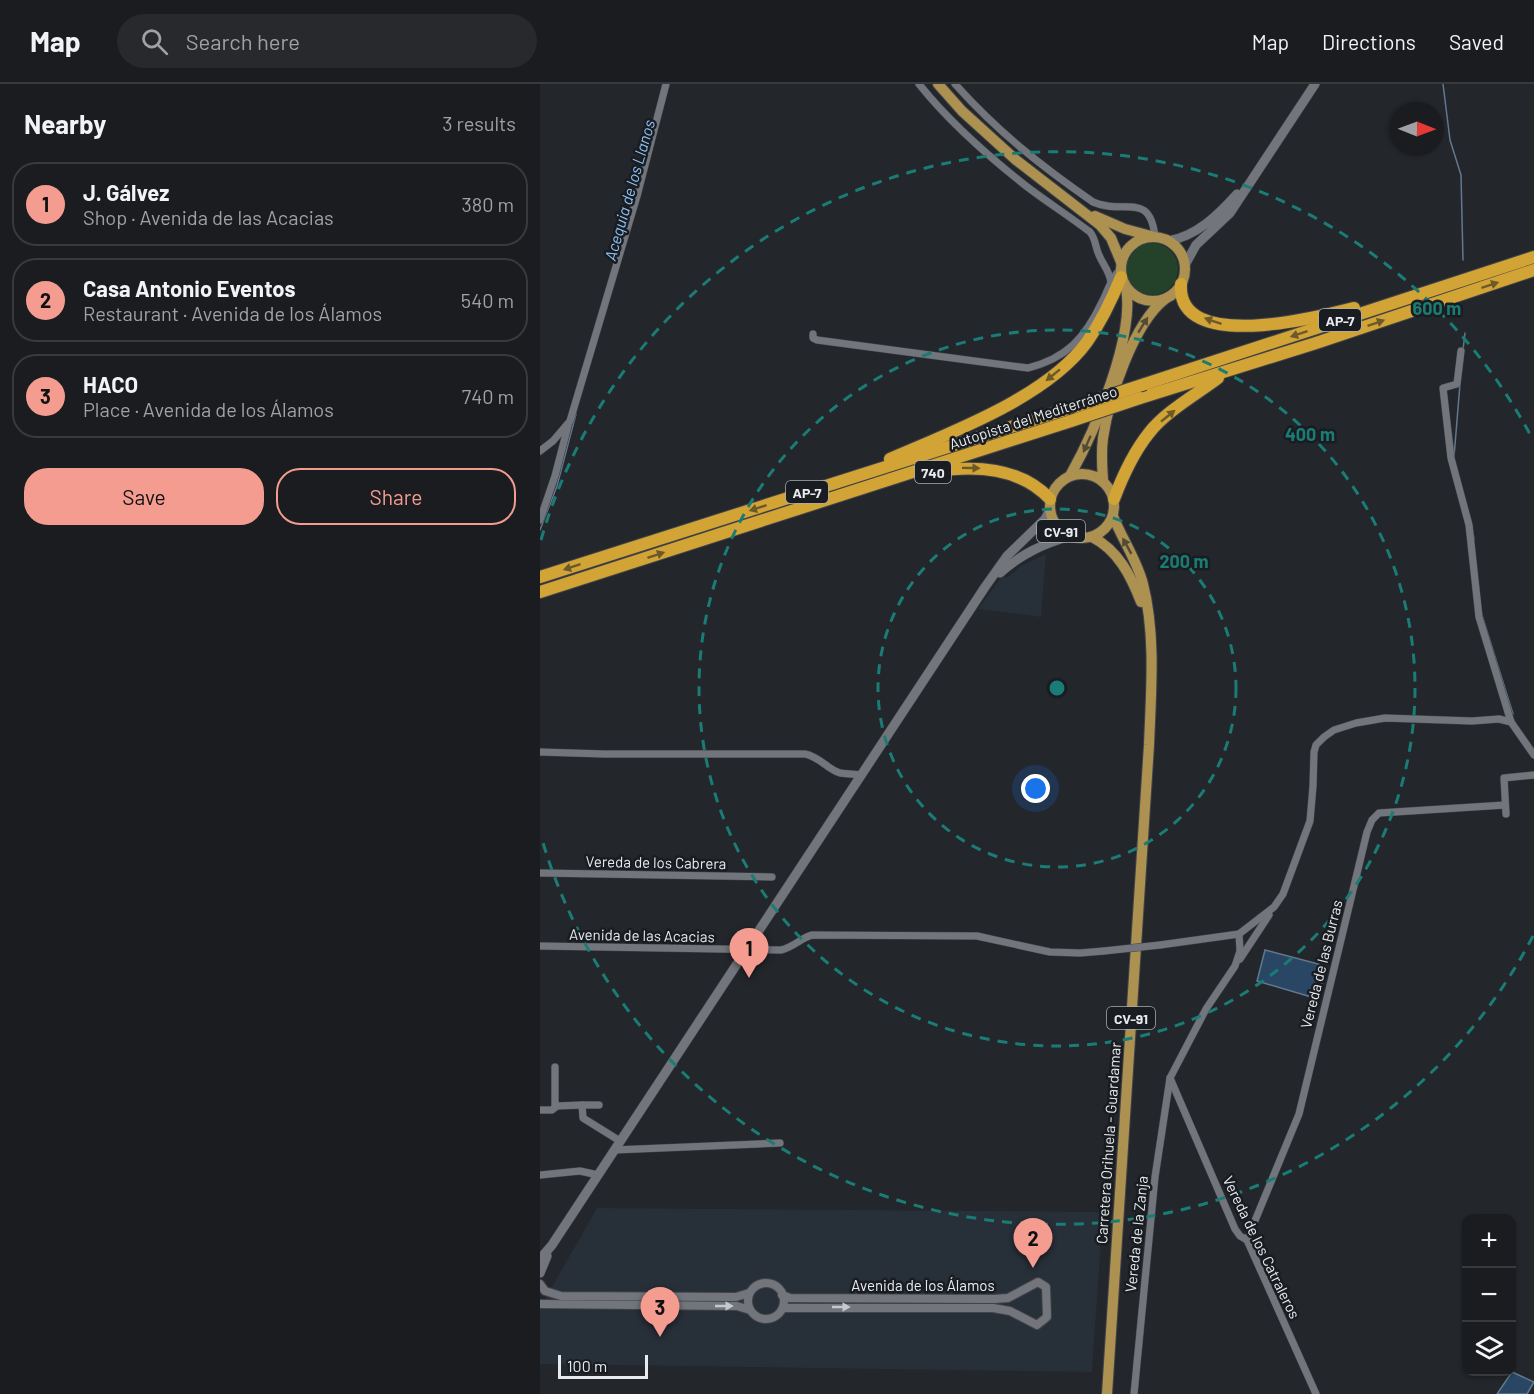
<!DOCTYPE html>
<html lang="en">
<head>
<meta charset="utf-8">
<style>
	body { margin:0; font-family:Barlow,sans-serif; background:#27292d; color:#f1f3f6 }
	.controls { position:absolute; right:18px; bottom:18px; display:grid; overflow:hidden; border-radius:12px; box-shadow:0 2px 4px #0004 }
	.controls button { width:54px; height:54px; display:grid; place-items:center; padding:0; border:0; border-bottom:2px solid #383a3e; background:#1a1c20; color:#f1f3f6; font:30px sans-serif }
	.compass { position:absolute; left:850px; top:18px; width:54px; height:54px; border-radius:50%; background:#1a1c20; box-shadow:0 2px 4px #0004; rotate:91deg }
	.scale { position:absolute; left:18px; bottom:15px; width:90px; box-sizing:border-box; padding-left:6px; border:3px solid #e8ebee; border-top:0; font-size:16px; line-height:21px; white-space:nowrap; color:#e8ebee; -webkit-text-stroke:4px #191d21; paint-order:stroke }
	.you { position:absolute; left:496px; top:705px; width:21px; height:21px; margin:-15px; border:4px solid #fff; border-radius:50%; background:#1a73e8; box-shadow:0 0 0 9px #1a73e833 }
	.badge { display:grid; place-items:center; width:39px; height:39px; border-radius:50%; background:#f59c91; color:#111; font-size:20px; font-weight:700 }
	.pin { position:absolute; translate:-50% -50px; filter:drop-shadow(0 2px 3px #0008) }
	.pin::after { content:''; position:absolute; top:32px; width:21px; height:18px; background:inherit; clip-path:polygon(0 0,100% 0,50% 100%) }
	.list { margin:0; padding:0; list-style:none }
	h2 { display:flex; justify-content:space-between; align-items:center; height:78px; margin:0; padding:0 24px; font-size:26px }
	h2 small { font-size:20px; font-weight:400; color:#9fa1a5 }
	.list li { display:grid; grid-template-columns:39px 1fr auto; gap:18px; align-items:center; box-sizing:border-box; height:84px; margin:0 12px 12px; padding:0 12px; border:2px solid #383a3e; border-radius:24px }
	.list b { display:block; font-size:22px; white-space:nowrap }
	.list p { margin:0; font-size:20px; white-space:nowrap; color:#9fa1a5 }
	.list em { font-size:20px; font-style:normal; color:#9fa1a5 }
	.actions { display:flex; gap:12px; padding:18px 24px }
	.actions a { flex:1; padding:14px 0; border:2px solid #f59c91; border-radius:24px; text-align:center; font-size:21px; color:#f59c91 }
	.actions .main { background:#f59c91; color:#111 }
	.icon { flex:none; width:33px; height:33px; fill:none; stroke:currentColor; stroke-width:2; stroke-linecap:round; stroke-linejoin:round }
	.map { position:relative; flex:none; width:994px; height:1310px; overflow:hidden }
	header { display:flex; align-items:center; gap:36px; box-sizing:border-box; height:84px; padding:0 30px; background:#1a1c20; border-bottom:2px solid #383a3e }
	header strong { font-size:28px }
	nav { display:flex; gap:33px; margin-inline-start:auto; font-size:21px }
	.search { width:420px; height:54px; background:#27292d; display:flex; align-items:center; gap:15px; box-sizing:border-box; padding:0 21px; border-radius:33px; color:#9fa1a5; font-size:22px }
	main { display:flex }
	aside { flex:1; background:#1a1c20 }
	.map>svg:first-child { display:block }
	.built { fill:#272f38 }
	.green { fill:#244229 }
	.water { fill:#294765; stroke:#62788e; stroke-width:1.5 }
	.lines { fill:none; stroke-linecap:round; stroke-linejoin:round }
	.stream { stroke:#62788e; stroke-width:1.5 }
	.minor-casing { stroke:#414448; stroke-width:8 }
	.tertiary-casing { stroke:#414448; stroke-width:10 }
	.secondary-casing { stroke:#414448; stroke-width:10 }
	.primary-casing { stroke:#414448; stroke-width:12 }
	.motorway-casing { stroke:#414448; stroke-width:14 }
	.minor { stroke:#72767c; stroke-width:7 }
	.tertiary { stroke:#72767c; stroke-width:8 }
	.secondary { stroke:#72767c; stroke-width:9 }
	.primary { stroke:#ac9151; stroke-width:10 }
	.motorway { stroke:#d2a335; stroke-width:12 }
	.minor-bridge-casing { stroke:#414448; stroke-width:8; stroke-linecap:butt }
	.motorway-bridge-casing { stroke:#414448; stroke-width:14; stroke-linecap:butt }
	.minor-bridge { stroke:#72767c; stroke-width:7 }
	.motorway-bridge { stroke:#d2a335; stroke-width:12 }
	.oneway { fill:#6c592a }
	.oneway2 { fill:#544b34 }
	.oneway3 { fill:#c5c8cc }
	.ring { fill:none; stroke:#1a7c74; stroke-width:3; stroke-dasharray:10 8 }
	.labels { text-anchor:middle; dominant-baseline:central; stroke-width:5; stroke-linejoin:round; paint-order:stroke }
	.shield { fill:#191d21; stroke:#aaadb0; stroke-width:1.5 }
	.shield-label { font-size:14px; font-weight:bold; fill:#e8ebee }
	.street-label { font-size:15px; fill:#e8ebee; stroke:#191d21 }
	.water-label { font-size:16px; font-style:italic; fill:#91c4fa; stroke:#191d21 }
	.centre { fill:#1a7c74; stroke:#191d21; stroke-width:3 }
	.ring-label { font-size:18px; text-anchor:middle; font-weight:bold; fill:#1a7c74; stroke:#191d21; stroke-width:5; stroke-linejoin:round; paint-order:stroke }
</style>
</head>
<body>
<header>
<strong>Map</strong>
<div class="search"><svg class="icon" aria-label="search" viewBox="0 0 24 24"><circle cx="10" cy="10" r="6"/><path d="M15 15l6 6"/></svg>Search here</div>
<nav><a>Map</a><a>Directions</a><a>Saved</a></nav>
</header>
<main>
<aside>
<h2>Nearby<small>3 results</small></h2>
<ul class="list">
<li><span class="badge">1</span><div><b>J. Gálvez</b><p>Shop · Avenida de las Acacias</p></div><em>380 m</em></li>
<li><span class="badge">2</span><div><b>Casa Antonio Eventos</b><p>Restaurant · Avenida de los Álamos</p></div><em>540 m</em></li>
<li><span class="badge">3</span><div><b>HACO</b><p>Place · Avenida de los Álamos</p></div><em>740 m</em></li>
</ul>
<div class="actions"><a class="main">Save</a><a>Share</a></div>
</aside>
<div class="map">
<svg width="994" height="1310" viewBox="0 0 994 1310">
	<rect width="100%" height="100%" fill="#23262b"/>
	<g class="built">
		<polygon points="506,470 501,533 438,525 462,492 468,493 479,483"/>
		<polygon points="57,1124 563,1128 552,1288 0,1280 0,1224"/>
	</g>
	<circle class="green" cx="612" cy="185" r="26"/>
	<g class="water">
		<polygon points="725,866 786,882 778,915 717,897"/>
		<polygon points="972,1288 994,1298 987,1310 957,1310"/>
	</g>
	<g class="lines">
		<g class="stream">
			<polyline points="903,0 910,56 921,91 923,176"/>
			<polyline points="923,266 925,249"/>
			<polyline points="914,373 920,300"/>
			<polyline points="930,433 934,455"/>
			<polyline points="0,446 17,402 36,330"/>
			<polyline points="941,528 973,630"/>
		</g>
		<defs>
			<g id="minor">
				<path d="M 379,0 C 410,39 448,72 486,102 C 507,118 529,132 550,148 C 556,155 555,163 559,171 C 563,181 569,186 571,198"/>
				<path d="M 415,0 C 458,48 501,82 553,118 C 584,132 610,106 615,153"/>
				<path d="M 273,250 L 273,254 L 277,256 L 488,284 C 527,274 545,254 562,218 C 567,209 570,197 577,189"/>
				<polyline points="921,267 917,300 903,304 911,374 929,441 939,533 971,638 994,671"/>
				<polyline points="0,367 13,357 30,337 97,112 126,0"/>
				<polyline points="0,436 15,392 28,342"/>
				<path d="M 0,668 L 64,670 L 265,670 C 280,673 287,685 300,689 C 307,690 314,690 320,691"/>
				<polyline points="966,730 964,694 994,691"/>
				<polyline points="0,789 232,793"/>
				<polyline points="620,861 699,850 734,823 743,810 770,737 773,702 774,668 776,661 784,653 794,646 816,639 845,634 932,637 959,635 971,638"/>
				<path d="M 0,862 L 241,866 C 254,863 261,854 272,851 L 437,852 L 510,868 L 540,869 L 564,867"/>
				<polyline points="700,875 729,831"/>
				<polyline points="630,994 695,1145 700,1152 707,1156 776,1310"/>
				<polyline points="42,1021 59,1021"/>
				<polyline points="15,1023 15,983"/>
				<polyline points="0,1026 12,1026 17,1022 42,1021 43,1034 80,1057"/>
				<polyline points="74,1066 240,1059"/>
				<polyline points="0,1091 40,1087 58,1091"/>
				<polyline points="707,1156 759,1030 827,748 832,736 839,729 965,721"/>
				<polyline points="594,1310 615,1093 630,994 666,925 695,882 700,867 699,850"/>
			</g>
			<g id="tertiary">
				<circle cx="226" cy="1217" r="18"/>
				<polyline points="0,1200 5,1207 21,1212 196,1213 209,1209"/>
				<polyline points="242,1211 250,1214 454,1215 468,1214 498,1198 506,1203 507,1233 497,1241 470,1227 453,1224 243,1224"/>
				<polyline points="0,1220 197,1222 210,1226"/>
			</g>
			<g id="secondary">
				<path d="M 628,157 C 657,152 678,131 697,110"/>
				<polyline points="645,181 656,161 690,129 775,0"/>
				<path d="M 460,489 C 481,470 503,460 530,452"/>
				<polyline points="0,1175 12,1161 445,503 467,472 505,435 510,426"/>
				<polyline points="0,1189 7,1172"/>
			</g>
			<g id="primary">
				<polyline points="398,0 422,27 476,76 560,141 571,154 581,178"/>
				<polyline points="555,132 585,145 611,152"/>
				<circle cx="613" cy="185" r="32"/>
				<circle cx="542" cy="422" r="32"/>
				<path d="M 531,390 C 555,347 595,252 586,204"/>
				<path d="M 563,396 C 562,382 561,369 563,354 C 569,314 593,240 625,215"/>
				<path d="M 552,453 C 578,466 591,492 601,518"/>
				<path d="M 567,1310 L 609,661 C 611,609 616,551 603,500 C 597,476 582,455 573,432"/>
			</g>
			<g id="motorway">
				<path d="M 641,200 C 636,270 779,233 814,224"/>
				<polyline points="605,300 994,173"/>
				<polyline points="600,314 776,259 994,186"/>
				<path d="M 350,375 C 412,348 507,313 547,258 C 561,238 572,215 581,193"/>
				<path d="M 392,388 C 433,381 480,383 510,415"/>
				<path d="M 574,415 C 583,391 593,369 609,349 C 625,328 657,310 678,294"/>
				<polyline points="0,493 534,323"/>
				<polyline points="0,508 531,337"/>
			</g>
		</defs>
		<use href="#minor" class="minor-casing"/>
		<use href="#tertiary" class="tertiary-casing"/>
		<use href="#secondary" class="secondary-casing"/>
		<use href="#primary" class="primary-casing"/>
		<use href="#motorway" class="motorway-casing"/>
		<use href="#minor" class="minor"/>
		<use href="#tertiary" class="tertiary"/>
		<use href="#secondary" class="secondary"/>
		<use href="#primary" class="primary"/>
		<use href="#motorway" class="motorway"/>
		<defs>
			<polyline id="minor-bridge" points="564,867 620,861"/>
			<g id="motorway-bridge">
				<polyline points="534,323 605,300"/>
				<polyline points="531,337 600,314"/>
			</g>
		</defs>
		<use href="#minor-bridge" class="minor-bridge-casing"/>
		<use href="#motorway-bridge" class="motorway-bridge-casing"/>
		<use href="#minor-bridge" class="minor-bridge"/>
		<use href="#motorway-bridge" class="motorway-bridge"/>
	</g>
	<defs><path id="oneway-solid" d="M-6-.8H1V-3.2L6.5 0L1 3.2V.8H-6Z" transform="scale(1.5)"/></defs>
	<g class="oneway">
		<use href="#oneway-solid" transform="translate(950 201) rotate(-18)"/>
		<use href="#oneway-solid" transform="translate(673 237) rotate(-161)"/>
		<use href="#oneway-solid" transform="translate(836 239) rotate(-19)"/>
		<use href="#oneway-solid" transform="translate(759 250) rotate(162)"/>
		<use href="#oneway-solid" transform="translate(513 291) rotate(141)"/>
		<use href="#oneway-solid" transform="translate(628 332) rotate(-39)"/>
		<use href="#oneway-solid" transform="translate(431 384) rotate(1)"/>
		<use href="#oneway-solid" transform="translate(218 424) rotate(162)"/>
		<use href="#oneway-solid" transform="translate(116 471) rotate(-18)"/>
		<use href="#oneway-solid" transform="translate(32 483) rotate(162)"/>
	</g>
	<g class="oneway2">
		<use href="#oneway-solid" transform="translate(603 241) rotate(-58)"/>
		<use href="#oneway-solid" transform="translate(547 360) rotate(114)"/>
		<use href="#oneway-solid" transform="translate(587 462) rotate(-119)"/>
	</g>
	<g class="oneway3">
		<use href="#oneway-solid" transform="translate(184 1222)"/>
		<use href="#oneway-solid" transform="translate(301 1223)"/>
	</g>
	<g class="ring">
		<circle cx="517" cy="604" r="179"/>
		<circle cx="517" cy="604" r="358"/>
		<path d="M993 852A537 537 0 0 1 1 752M1 456A537 537 0 0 1 993 356"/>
	</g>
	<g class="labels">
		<g class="shield">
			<rect x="779" y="225" width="42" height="22" rx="4.5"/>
			<rect x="375" y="377" width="36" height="22" rx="4.5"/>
			<rect x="246" y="397" width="42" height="22" rx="4.5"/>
			<rect x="497" y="436" width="48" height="22" rx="4.5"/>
			<rect x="567" y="923" width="48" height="22" rx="4.5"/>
		</g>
		<g class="shield-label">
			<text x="800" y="236">AP-7</text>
			<text x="393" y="388">740</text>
			<text x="267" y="408">AP-7</text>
			<text x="521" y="447">CV-91</text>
			<text x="591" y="934">CV-91</text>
		</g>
		<g class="street-label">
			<text transform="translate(493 333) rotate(-18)">Autopista del Mediterráneo</text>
			<text transform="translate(116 778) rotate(1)">Vereda de los Cabrera</text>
			<text transform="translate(102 851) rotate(1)">Avenida de las Acacias</text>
			<text transform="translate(781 880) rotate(-76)">Vereda de las Burras</text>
			<text transform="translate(568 1059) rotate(-86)">Carretera Orihuela - Guardamar</text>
			<text transform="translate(596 1150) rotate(-84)">Vereda de la Zanja</text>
			<text transform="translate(722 1163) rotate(64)">Vereda de los Catraleros</text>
			<text x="383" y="1201">Avenida de los Álamos</text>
		</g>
		<g class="water-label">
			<text transform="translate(89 106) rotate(-74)">Acequia de los Llanos</text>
		</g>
	</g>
	<circle cx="517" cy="604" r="9" class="centre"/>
	<g class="ring-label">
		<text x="897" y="231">600 m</text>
		<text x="770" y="357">400 m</text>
		<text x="644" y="484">200 m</text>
	</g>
</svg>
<div class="controls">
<button>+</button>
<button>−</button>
<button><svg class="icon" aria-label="layers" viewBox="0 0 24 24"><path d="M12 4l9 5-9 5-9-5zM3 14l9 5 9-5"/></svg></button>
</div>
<svg class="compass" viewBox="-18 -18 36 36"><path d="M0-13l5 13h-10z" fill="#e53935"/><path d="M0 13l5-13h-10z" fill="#9fa1a5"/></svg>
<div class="scale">100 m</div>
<div class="you"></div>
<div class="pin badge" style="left:209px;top:894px">1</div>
<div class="pin badge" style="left:493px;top:1184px">2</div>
<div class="pin badge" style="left:120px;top:1253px">3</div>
</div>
</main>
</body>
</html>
